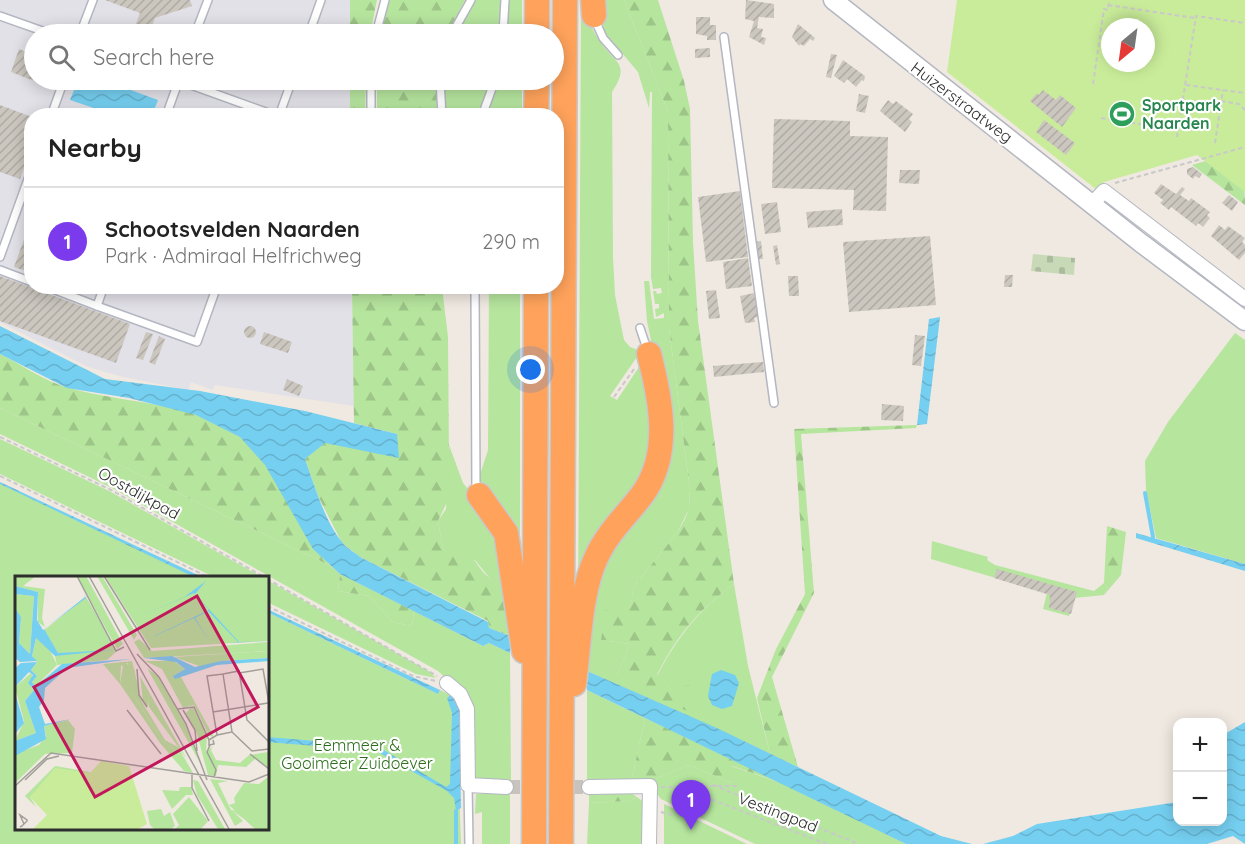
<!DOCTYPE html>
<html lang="en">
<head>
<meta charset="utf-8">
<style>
	body { margin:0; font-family:Quicksand,sans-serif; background:#f6f6f6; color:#222 }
	.controls { position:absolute; right:18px; bottom:18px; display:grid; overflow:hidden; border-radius:12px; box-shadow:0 3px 15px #0003 }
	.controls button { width:54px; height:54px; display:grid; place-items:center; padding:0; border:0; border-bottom:2px solid #e0e0e0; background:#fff; color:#222; font:30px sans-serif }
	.compass { position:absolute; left:1101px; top:18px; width:54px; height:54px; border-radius:50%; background:#fff; box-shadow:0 3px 15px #0003; rotate:209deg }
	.you { position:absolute; left:531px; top:370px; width:21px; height:21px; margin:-15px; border:4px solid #fff; border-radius:50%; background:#1a73e8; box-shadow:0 0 0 9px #1a73e833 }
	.badge { display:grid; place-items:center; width:39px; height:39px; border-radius:50%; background:#7c3aed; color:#fff; font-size:20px; font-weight:700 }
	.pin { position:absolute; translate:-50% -50px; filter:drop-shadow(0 2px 3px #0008) }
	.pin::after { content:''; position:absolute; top:32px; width:21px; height:18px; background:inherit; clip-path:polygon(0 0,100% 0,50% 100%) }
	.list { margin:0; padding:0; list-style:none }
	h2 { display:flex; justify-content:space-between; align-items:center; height:78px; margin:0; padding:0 24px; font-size:26px }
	h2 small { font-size:20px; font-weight:400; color:#767676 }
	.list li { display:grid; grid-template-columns:39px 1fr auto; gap:18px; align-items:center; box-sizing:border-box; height:108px; padding:0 24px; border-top:2px solid #e0e0e0 }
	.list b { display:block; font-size:22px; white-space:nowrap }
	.list p { margin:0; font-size:20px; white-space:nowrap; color:#767676 }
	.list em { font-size:20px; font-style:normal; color:#767676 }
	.icon { flex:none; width:33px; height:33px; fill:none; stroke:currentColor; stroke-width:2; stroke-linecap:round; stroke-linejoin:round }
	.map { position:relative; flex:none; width:1245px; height:844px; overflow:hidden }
	.search { position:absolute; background:#fff; box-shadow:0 3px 15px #0003; left:24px; top:24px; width:540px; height:66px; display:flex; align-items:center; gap:15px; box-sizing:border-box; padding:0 21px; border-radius:33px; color:#767676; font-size:22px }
	.panel { position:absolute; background:#fff; box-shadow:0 3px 15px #0003; left:24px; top:108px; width:540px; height:186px; border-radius:24px }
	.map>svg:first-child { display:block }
	.industrial { fill:#e3e1e8 }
	.grass { fill:#b6e59e }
	.forest { fill:url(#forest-firs) }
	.cemetery { fill:url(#cemetery-stones) }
	.pitch { fill:#c9ec9a; fill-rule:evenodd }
	.water { fill:url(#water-waves) }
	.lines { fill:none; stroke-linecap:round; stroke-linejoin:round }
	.stream { stroke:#75cff0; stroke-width:4 }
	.building { fill:url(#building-hatch) }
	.street-tunnel { stroke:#c8c4bd; stroke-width:14; stroke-dasharray:14 7; stroke-linecap:butt }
	.lane-casing { stroke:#b4b7c1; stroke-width:10 }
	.street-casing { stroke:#b4b7c1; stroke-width:16 }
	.secondary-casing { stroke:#b4b7c1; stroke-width:21 }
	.highway-casing { stroke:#c9c9c9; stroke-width:27 }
	.path { stroke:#c9c9c9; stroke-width:2; stroke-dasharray:4.5 3; stroke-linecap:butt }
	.lane { stroke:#fff; stroke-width:7 }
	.street { stroke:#fff; stroke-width:14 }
	.secondary { stroke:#fff; stroke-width:18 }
	.highway { stroke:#ffa35c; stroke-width:24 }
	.labels { text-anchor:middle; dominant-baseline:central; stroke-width:4.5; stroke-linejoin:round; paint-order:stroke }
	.street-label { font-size:16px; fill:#2e2e2e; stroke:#fff }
	.leisure-label { font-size:16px; font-weight:bold; fill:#27864d; stroke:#fff; text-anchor:start }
	.park-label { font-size:16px; fill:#2c6e1b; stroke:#fff }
	.inset-road { fill:none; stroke:#a29e99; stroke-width:1.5 }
	.view { fill:#c2185b; fill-opacity:0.15; stroke:#c2185b; stroke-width:3 }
	.inset-edge { fill:none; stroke:#2e2e2e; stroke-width:3 }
</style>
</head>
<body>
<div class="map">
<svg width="1245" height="844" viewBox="0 0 1245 844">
	<defs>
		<pattern id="forest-firs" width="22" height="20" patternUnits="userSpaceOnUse" patternTransform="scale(1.5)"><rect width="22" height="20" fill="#b6e59e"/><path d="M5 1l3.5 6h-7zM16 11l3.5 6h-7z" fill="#9dc588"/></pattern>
		<pattern id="cemetery-stones" width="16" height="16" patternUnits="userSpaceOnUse" patternTransform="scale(1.5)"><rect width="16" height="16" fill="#c8d9b8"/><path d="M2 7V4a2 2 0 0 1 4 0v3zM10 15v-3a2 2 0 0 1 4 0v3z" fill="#acbb9e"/></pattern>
		<pattern id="water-waves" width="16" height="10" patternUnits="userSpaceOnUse" patternTransform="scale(1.5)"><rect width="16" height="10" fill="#75cff0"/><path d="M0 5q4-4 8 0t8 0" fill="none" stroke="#66b2ce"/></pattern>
		<pattern id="building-hatch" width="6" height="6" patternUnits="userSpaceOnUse" patternTransform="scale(1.5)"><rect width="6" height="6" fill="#cbc7bf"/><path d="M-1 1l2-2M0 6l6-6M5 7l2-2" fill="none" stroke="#afaba4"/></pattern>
	</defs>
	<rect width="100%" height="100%" fill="#efe9e1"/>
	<polygon class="industrial" points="0,0 350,0 350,34 34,34 34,80 350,80 350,115 32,116 32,286 352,287 354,406 215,385 212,390 191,382 188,390 123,377 88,367 0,322"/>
	<g class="grass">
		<polygon points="475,0 502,0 499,34 457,34"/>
		<polygon points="509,0 522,0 522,34 506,34"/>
		<path d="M 581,0 C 587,13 591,29 599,40 C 613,63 632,62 612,92 L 613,258 L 615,295 L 624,340 L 630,347 L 641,351 L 610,396 L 617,400 L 645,358 L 658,440 L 578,624 Z"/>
		<path d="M 597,0 L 624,0 L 668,112 L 669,328 L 690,490 L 689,509 L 677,533 L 634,586 L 630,609 L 601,640 L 630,644 L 617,674 L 669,688 L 657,676 C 676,639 700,608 734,584 L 748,666 L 770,754 L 587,671 L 596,575 L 645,498 L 659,379 L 647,321 L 644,281 L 649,281 L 654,319 L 664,318 L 664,313 L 656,317 L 655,309 L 659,308 L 659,304 L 655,304 L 653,291 L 656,291 L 657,294 L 662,293 L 661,288 L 653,289 L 651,277 L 652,92 L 650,92 L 649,108 L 638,72 L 605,33 Z"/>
		<polygon points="444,80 491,80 478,115 445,115"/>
		<polygon points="500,80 522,80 522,115 486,115"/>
		<polygon points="489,287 520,287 520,585 478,481 488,450"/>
		<polygon points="1235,333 1245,340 1245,564 1156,538 1146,490 1145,461 1168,422"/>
		<path d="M 0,408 L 331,566 L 340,574 L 338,591 L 369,596 L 393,622 L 412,626 L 414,611 L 483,646 L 489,643 L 510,653 L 511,782 L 476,780 C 466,763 472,743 470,724 C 469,709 450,680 438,671 L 114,489 L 0,434 Z"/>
		<polygon points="0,439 109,491 262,577 214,577 0,474"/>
		<polygon points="449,445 463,483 495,523 509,592 492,581 475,560 443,549 438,521 446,509"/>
		<polygon points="0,483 196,577 16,577 16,828 267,828 267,612 438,694 440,690 450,695 447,698 456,704 461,844 0,844"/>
		<polygon points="932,541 988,557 987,560 995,565 1094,591 1104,583 1107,586 1104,595 1074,598 1069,616 1043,609 1047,593 931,559"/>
		<polygon points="267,580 430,672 436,678 416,674 267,602"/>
		<polygon points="587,690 645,718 631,782 587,783"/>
		<polygon points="689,765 732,783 731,766 790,786 906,844 755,844 661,799 648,782"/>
		<polygon points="510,792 510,844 482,844 482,812 475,814 476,794"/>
		<polygon points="637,797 646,804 645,844 587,844 589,803 630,801"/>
		<polygon points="664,804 747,844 664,844"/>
	</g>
	<g class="forest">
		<polygon points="350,0 377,0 370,34 350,34"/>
		<polygon points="389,0 465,0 447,34 381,34"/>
		<path d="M 624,0 L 658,0 L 684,81 L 690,109 L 693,242 L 698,321 L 734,584 C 700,608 675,638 657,675 L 669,688 L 691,685 L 697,715 L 626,685 L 617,674 L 630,644 L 601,640 L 606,609 L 630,608 L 634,586 L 677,533 L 685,519 L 689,509 L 690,490 L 669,328 L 668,112 Z"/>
		<polygon points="350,80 366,80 365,115 350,115"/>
		<polygon points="377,80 435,80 437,115 377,115"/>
		<polygon points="1243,150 1245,205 1192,165"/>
		<path d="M 352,287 L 442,287 L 448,337 L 449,460 L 447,502 L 438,521 L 443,549 L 447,550 C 469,543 473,561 485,574 C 492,581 500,586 509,592 L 510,636 L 489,628 L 488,621 L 360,557 L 342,543 L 318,496 L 305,459 L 325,442 L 397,434 L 354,423 Z"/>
		<path d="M 0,354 C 22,365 46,382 69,388 C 126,404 189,401 239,436 C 275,461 295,531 331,566 L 0,408 Z"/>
		<polygon points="917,425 916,428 801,434 814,593 772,677 798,767 770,754 757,698 776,649 805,594 794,429"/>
		<polygon points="1107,526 1126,532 1121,575 1104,595 1107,586 1104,583"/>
		<polygon points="340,574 414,611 412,626 393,622 369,596 338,591"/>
		<polygon points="645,718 790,786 732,766 732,783 689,765 648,782 631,782"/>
		<polygon points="631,793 637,797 630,801 589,803 589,795"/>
	</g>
	<polygon class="cemetery" points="1033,254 1075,258 1074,275 1031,271"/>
	<path class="pitch" d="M 957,0 L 1245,0 L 1245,192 L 1197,155 L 1104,182 L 1097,190 L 947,72 ZM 1110,27 L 1146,27 L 1146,63 L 1110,63 Z"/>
	<g class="water">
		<polygon points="78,80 103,80 158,100 152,115 114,115 70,100"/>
		<polygon points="940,317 927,424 917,425 929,319"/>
		<path d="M 0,326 L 105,379 L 200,391 L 305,411 L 397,434 L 399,458 L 325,443 L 305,459 C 314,484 325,522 342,542 C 346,548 355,552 360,557 L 488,622 L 489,628 L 510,636 L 510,653 L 489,643 L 483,646 L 340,574 L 313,549 L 265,465 L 240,437 L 196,415 L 129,398 L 67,388 L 0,354 Z"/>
		<polygon points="0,482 202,577 194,577 0,484"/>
		<polygon points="1136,533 1245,564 1245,571 1136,538"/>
		<polygon points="267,609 440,690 438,694 267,612"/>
		<polygon points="721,670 735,675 739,683 732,706 722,709 712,705 708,696 712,674"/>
		<polygon points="587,671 719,729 941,836 972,844 906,844 587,690"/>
		<polygon points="450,695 459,704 461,808 456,811 454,798 447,791 376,751 267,742 267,737 377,746 446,787 450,784 452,713 447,698"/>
		<polygon points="1245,722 1245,844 1233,836 1207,844 983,844 1013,836 1037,824 1177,802 1178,822 1222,822 1223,735"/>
	</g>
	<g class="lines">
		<g class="stream">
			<polyline points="1145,493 1153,537"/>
			<polyline points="456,844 456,811"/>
		</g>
	</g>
	<g class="building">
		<polygon points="105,0 190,0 192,6 155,18 149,34 132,34 140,13"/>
		<polygon points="746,0 774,4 774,18 759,17 757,28 763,29 761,37 766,38 764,45 749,37 754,21 745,19"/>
		<polygon points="696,17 710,17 710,25 716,25 716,40 707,40 707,36 696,34"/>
		<polygon points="798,24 815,38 813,41 810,39 804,46 800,44 799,46 792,37"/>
		<polygon points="97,25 123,34 94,34"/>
		<polygon points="710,48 710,57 695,58 695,49"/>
		<polygon points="19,49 34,55 34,80 44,80 42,84 11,72"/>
		<polygon points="831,54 837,55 831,78 826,77"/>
		<polygon points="843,60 865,76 864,81 862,80 856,87 847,79 844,83 834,76"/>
		<polygon points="1043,90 1056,100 1060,95 1076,108 1062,127 1030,101 1037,93 1039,95"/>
		<polygon points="859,94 869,96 865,113 856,111"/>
		<polygon points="888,100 893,104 896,101 913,114 909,119 912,122 905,132 880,111"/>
		<polygon points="0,105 32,117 32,147 20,179 0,172"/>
		<polygon points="774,119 850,121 850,136 888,137 886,211 853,210 854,190 772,188"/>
		<polygon points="1044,120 1075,143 1066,155 1036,132"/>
		<polygon points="1193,167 1202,174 1199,178 1195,176 1193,179 1187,174 1187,169"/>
		<polygon points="900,170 920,170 919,184 899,183"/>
		<polygon points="1161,184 1176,194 1182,187 1185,189 1180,195 1189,201 1191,198 1210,212 1207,215 1210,218 1203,227 1198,223 1196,226 1171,207 1169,210 1160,203 1163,200 1154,193"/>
		<polygon points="740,191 748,257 706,262 698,197"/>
		<polygon points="1229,195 1238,202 1232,211 1222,203"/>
		<polygon points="777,202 781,232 765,234 761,204"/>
		<polygon points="842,209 843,225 808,228 806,212"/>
		<polygon points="1219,225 1225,230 1228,226 1245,238 1242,242 1245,245 1245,253 1239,260 1211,236"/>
		<polygon points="26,234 32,236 32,273 14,267"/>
		<polygon points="930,236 936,305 849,312 843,242"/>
		<polygon points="761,241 763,259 757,259 754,242"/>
		<polygon points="777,245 780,264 776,265 773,246"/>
		<polygon points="748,258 752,286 726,289 723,262"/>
		<polygon points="1005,275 1013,275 1012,287 1004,287"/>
		<polygon points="0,276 130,324 116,363 0,321"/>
		<polygon points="788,276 798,276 799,296 789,296"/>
		<polygon points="716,290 720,318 709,319 706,291"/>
		<polygon points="754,293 758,317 754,318 755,322 745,323 740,296"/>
		<circle cx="250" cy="332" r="6"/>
		<polygon points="146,332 153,334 143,360 136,358"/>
		<polygon points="264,332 292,342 288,353 260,344"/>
		<polygon points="915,335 925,336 921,366 912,365"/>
		<polygon points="159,336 165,339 155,365 149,362"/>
		<polygon points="763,362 764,372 714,377 713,366"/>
		<polygon points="287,379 303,386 299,396 283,390"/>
		<polygon points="882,404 904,406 903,421 881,420"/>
		<polygon points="997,569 1077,592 1071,614 1049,608 1050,595 994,578"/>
	</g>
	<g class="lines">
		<polyline class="street-tunnel" points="506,787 589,787"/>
		<defs>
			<g id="lane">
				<polyline points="0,16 51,34"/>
				<polyline points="595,20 603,38 618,55"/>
				<polyline points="80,34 93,0"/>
				<polyline points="195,34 208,0"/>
				<polyline points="309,34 321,0"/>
				<polyline points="376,34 385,0"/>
				<polyline points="452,34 471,0"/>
				<polyline points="503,34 505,0"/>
				<polyline points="724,37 774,403"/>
				<polyline points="177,80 277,116"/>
				<polyline points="440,80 442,116"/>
				<polyline points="51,116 64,80"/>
				<polyline points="166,116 179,80"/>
				<polyline points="279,116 292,80"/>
				<polyline points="371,116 371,80"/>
				<polyline points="482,116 495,80"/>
				<polyline points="0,257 32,168"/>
				<polyline points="0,270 32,282"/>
				<polyline points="45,286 97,306"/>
				<polyline points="104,286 97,306 197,342 217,286"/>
				<polyline points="475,286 476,491"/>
				<polyline points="640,328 648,352"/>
				<polyline points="468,785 469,844"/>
			</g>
			<g id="street">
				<polyline points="1092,204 1104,191 1245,299"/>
				<polyline points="447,683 460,694 467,709 468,785 506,787"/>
				<polyline points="589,787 650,786 649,844"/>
			</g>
			<polyline id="secondary" points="833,0 1141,243 1245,321"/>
			<g id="highway">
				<polyline points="593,0 594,15"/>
				<polyline points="537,34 537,0"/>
				<polyline points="536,116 537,80"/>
				<polyline points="479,495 506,533 524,651"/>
				<path d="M 574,684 C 579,646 580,592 596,558 C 607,533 626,516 642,495 C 672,454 661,400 649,354"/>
				<polyline points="534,844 536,286"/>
				<polyline points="561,844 565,0"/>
			</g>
		</defs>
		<use href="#lane" class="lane-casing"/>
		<use href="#street" class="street-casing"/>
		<use href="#secondary" class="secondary-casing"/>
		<use href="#highway" class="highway-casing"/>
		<g class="path">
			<polyline points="1108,5 1195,18"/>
			<polyline points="1093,84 1104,9 1108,10 1109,0"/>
			<polyline points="1186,85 1245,93"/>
			<polyline points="1221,101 1239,104 1245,110"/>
			<polyline points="1101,118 1179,130"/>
			<polyline points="1177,137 1196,16 1245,23"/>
			<polyline points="1215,143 1223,90"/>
			<polyline points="1115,183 1245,147"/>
			<polyline points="614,397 634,369"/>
			<polyline points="0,437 111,490 264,577"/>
			<polyline points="0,476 208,577"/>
			<polyline points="267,579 437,676"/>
			<polyline points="267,606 413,676 436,681"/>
			<polyline points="713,785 859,844"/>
			<polyline points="680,786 737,786"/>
			<polyline points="661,787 679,787 827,844"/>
			<polyline points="661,812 672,815"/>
		</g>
		<use href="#lane" class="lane"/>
		<use href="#street" class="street"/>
		<use href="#secondary" class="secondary"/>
		<use href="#highway" class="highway"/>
	</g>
	<defs>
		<symbol id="stadium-disc" viewBox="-11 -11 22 22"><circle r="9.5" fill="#2e9e5b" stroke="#fff"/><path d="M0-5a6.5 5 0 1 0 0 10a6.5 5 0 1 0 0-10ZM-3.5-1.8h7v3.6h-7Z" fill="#fff"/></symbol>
	</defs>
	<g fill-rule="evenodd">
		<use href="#stadium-disc" x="1107" y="99" width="30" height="30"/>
	</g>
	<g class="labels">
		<g class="street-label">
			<text transform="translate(962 102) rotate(37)">Huizerstraatweg</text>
			<text transform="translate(139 493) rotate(29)">Oostdijkpad</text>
			<text transform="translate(778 812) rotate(21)">Vestingpad</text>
		</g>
		<g class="leisure-label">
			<text x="1142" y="105">Sportpark<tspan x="1142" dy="18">Naarden</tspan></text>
		</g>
		<g class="park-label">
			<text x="357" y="745">Eemmeer &amp;<tspan x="357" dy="18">Gooimeer Zuidoever</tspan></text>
		</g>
	</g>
	<g transform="translate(15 576)">
		<rect width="254" height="254" fill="#efe9e1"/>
		<path d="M 0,0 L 21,0 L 8,10 L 30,13 L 27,42 L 30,51 L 23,46 L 23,16 L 0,10 ZM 62,0 L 71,0 L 108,68 L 102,73 ZM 82,0 L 87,0 L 122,59 L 119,64 ZM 90,0 L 253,0 L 253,65 L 136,72 ZM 71,21 L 102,75 L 92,84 L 42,89 L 40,80 L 43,77 L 28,55 ZM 124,63 L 137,75 L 253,66 L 253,75 L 129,82 L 119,66 ZM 117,85 L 127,126 L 150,164 L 163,171 L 170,183 L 147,164 L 117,117 L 113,87 L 106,89 L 105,108 L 88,88 ZM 132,92 L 144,101 L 170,147 L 185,187 ZM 125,100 L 172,183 L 134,131 L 134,123 L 133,131 L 128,126 ZM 53,144 L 60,153 L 57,177 L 30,178 L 0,207 L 0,178 L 24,169 L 31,160 L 29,150 ZM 253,201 L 253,253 L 240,253 L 214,229 L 220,227 L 219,222 L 229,207 L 244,208 ZM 165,211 L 176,211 L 178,219 L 171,219 L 157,233 L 147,214 L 164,215 ZM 174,221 L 193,245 L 186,253 L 160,253 L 164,249 L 158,238 ZM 146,233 L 149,240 L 155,236 L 160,250 L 156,253 L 139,253 L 135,249 L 132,235 Z" fill="#b6e59e"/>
		<path d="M 0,18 L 19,20 L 15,78 L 4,67 L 6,41 L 0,32 ZM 21,62 L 32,68 L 42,89 L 20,111 L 17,106 L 22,100 L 16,94 L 22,86 L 17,80 ZM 253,75 L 253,82 L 206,85 L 187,91 L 159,81 ZM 130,85 L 159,85 L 170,93 L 158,100 L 166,101 L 199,161 L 194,160 L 179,129 L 168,132 L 147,93 ZM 111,87 L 120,95 L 117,117 L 147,164 L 170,183 L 178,197 L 169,195 L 145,167 L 105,108 L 108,90 L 100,88 ZM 16,97 L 18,101 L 13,107 L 19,114 L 10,125 L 21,157 L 0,165 L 9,145 L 0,111 ZM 177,130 L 192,158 L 191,176 L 198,170 L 196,174 L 201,184 L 225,187 L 234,179 L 253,176 L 253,191 L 240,183 L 231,191 L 203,189 L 201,200 L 193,199 L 182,158 L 171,137 ZM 40,190 L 75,196 L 70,201 L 37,200 L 15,221 L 21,231 L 10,220 ZM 195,203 L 213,205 L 203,207 L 216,234 L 222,235 L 243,253 L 218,235 L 228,245 L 220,250 ZM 178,204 L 183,205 L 210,253 L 203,253 L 182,219 Z" fill="#b6e59e"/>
		<path d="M 86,185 L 114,190 L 132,248 L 123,253 L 18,253 L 32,239 L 15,221 L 40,192 L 75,197 Z" fill="#c9ec9a"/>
		<path d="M 191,5 L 180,18 L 224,66 L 253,65 L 212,67 L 223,66 L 193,35 L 180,42 L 195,66 L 179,42 L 140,60 L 128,60 L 139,60 L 194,34 L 179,17 L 118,43 L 168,22 ZM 0,10 L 23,16 L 22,44 L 28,54 L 70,21 L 69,18 L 97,72 L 71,22 L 29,53 L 43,77 L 99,74 L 40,80 L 21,62 L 17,80 L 22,85 L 5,86 L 0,82 L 0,32 L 6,41 L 4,67 L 15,78 L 19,20 L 0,18 ZM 157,80 L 180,91 L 206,85 L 253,82 L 254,85 L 202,89 L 160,103 L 158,100 L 170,93 L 161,86 L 129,82 ZM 116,83 L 52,92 L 30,112 L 29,124 L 24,131 L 30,148 L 56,143 L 29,150 L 31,163 L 0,180 L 0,165 L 21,157 L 10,125 L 19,114 L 13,107 L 18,99 L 14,96 L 0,111 L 0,92 L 6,87 L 22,86 L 16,94 L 22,100 L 17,106 L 20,111 L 47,88 ZM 0,117 L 9,147 L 0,158 Z" fill="#75cff0"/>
		<path class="inset-road" d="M 62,0 L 101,75 L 109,71M 74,0 L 214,253M 89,0 L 135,74M 122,78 L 144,101M 122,93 L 124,119 L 132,131M 224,97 L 248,93 L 254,127M 208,98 L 217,156 L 202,159 L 192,100 ZM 208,98 L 224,95 L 232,144 L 254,166M 144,101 L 171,148 L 183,180M 163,133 L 179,131 L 194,164M 112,134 L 146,178M 168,134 L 180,154 L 182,175M 198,136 L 253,127M 217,156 L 237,175 L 254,173M 198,164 L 199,168 L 194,169 L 194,164 L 202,159M 195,169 L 192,176 L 201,194 L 199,201M 235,178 L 254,193M 183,180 L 192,204M 177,197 L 177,212 L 194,245M 10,204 L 32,183 L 44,180M 0,210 L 36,177 L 234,206 L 254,198M 5,251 L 7,250 L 12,245 L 12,244 L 5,239 L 9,248"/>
		<path class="view" d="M 182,20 L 243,131 L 80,221 L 19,111 Z"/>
		<rect width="254" height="254" class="inset-edge"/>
	</g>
</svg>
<div class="controls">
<button>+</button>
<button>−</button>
</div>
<svg class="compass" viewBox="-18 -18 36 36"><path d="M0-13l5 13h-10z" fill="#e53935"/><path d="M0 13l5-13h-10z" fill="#767676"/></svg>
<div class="you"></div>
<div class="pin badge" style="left:691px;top:830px">1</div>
<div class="search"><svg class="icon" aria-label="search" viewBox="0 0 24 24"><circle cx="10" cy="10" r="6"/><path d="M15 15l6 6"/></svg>Search here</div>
<section class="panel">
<h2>Nearby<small></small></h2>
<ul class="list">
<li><span class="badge">1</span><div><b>Schootsvelden Naarden</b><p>Park · Admiraal Helfrichweg</p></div><em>290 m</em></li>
</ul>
</section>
</div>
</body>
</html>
